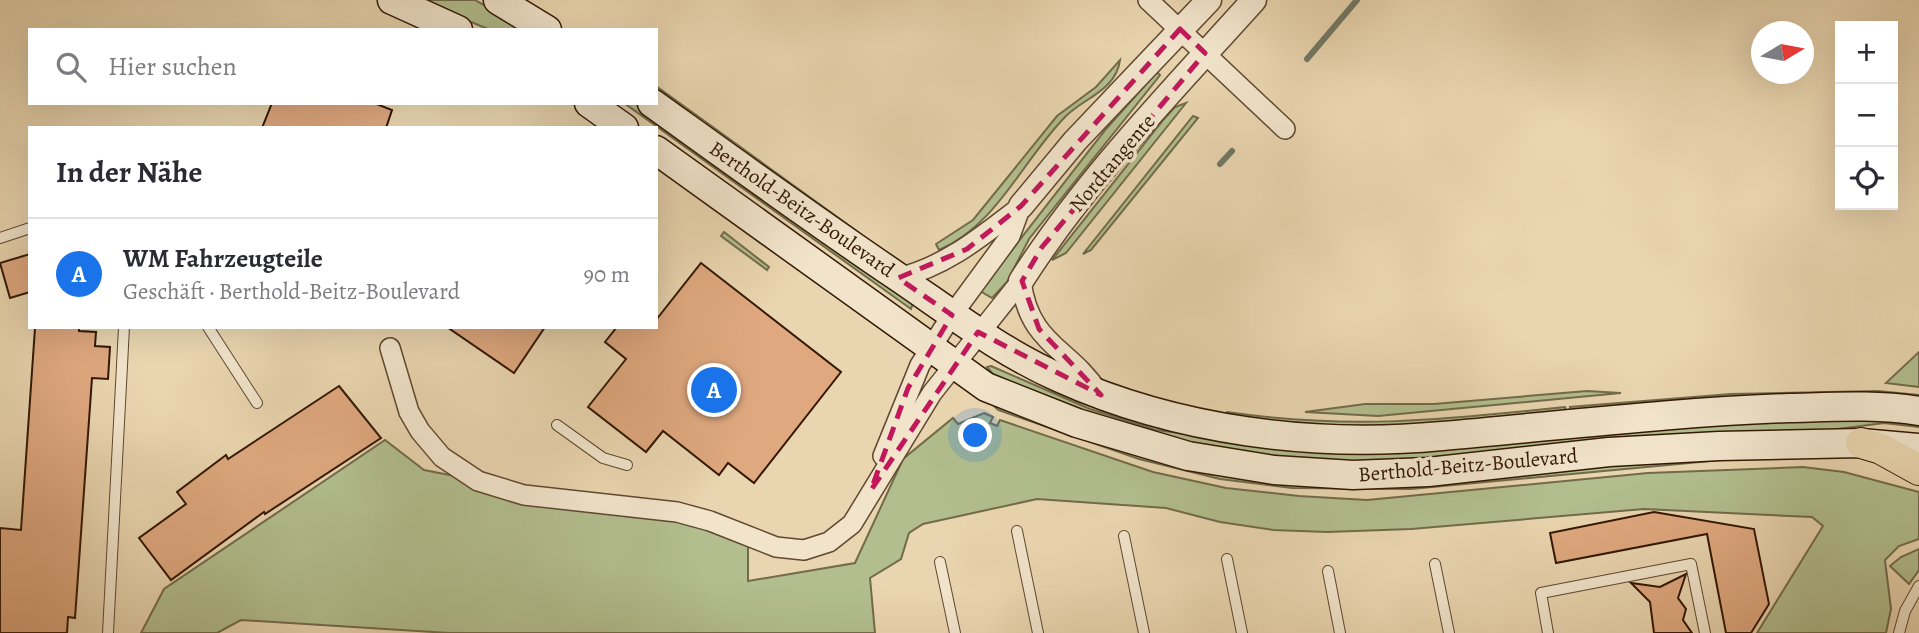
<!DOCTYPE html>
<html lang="de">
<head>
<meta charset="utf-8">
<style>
	body { margin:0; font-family:Alegreya,serif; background:#f7f7f7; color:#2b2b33 }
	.controls { position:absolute; right:21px; top:21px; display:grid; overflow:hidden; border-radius:0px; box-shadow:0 7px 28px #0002 }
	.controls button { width:63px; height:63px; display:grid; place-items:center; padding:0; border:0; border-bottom:2px solid #e1e1e2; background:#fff; color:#2b2b33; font:35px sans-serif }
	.compass { position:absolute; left:1751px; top:21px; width:63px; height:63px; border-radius:50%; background:#fff; box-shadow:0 7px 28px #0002; rotate:80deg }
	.you { position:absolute; left:976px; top:436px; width:24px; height:24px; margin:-18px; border:5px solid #fff; border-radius:50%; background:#1a73e8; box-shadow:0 0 0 10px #1a73e833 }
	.badge { display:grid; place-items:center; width:46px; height:46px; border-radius:50%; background:#1a73e8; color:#fff; font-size:23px; font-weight:700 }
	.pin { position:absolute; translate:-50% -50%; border:4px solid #fff; box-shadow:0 2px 7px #0006 }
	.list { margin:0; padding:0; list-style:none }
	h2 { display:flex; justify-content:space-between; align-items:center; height:91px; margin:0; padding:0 28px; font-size:30px }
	h2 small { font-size:23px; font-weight:400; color:#7c7c81 }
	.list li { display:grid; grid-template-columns:46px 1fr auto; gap:21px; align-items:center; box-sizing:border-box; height:112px; padding:0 28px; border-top:2px solid #e1e1e2 }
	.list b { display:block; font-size:26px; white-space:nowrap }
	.list p { margin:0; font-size:23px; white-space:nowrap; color:#7c7c81 }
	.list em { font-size:23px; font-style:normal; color:#7c7c81 }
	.icon { flex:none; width:38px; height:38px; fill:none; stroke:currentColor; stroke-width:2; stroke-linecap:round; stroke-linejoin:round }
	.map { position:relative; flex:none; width:1919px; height:633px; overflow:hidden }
	.search { position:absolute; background:#fff; box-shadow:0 7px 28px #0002; left:28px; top:28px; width:630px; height:77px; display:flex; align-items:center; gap:18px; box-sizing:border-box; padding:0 24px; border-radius:0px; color:#7c7c81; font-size:26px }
	.panel { position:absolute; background:#fff; box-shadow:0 7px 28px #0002; left:28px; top:126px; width:630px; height:203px; border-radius:0px }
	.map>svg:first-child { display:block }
	.green { fill:#b2be8e; stroke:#726b4a; stroke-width:2 }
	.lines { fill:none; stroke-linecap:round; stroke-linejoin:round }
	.stream { stroke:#707965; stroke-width:6 }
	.building { fill:#dfa87f; stroke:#331805; stroke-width:2 }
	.service-casing { stroke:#604730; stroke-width:12 }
	.minor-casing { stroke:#604730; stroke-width:22 }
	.tertiary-casing { stroke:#604730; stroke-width:27 }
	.secondary-casing { stroke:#331805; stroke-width:31 }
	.primary-casing { stroke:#331805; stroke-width:32 }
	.service { stroke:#f1e4cb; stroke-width:10 }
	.minor { stroke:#f1e4cb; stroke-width:19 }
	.tertiary { stroke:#f1e4cb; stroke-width:24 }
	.secondary { stroke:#f1e4cb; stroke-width:28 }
	.primary { stroke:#e9d5af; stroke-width:30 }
	.marked { fill:none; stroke:#c2185b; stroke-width:5; stroke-dasharray:14 9; stroke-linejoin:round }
	.labels { text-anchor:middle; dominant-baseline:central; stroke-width:7; stroke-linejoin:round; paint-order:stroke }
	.street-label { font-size:21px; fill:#331805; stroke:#f1e4cb }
</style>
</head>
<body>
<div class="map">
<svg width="1919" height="633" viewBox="0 0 1919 633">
	<rect width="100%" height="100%" fill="#e9d5af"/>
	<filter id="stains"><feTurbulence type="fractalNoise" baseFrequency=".00286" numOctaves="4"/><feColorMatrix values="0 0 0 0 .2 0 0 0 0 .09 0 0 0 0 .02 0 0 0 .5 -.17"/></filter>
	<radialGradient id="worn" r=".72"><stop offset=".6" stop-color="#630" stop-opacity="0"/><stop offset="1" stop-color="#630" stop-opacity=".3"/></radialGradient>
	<g class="green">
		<polygon points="419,0 475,0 527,30 490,30"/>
		<path d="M 1120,60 C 1116,91 1083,98 1065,117 C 1022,161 997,225 939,250 L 936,244 L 973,220 L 1057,116 L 1096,87 Z"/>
		<polygon points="1157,72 1160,75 1157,79 1029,239 1007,282 992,298 980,291 1106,129"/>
		<polygon points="656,86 858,232 862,237 656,93"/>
		<polygon points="624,103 635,103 913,303 911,309"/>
		<polygon points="1186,103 1066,253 1052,260 1164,119 1175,107"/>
		<polygon points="1193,116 1198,118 1091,250 1083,254"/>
		<polygon points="724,232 769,267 767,270 721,236"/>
		<polygon points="1919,352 1919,387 1886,383"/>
		<polygon points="991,366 1090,409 1156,430 1301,448 1845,418 1919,421 1919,427 1884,423 1800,434 1390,464 1270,459 1146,434 998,380 987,367"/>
		<polygon points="1587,391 1621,393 1378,416 1305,412 1365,404 1434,404"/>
		<polygon points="1878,391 1919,395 1919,400 1571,412 1570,407 1731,394"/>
		<polygon points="994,403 1162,460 1561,468 1732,459 1411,489 1292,488 1220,479 1139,459 998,410 993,405"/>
		<path d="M 1565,407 L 1566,412 L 1353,429 L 1224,416 L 1227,412 C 1349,430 1444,420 1565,407 Z"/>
		<polygon points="984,413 993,417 990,423 997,426 1000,420 1153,472 1226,488 1299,496 1367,500 1648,473 1803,467 1844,472 1919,492 1919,539 1899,546 1885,560 1891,609 1886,633 1757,633 1823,526 1812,517 1644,509 1411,529 1327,532 1273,530 1220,522 1166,508 1037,499 923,524 909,533 901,559 870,578 875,633 449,633 241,620 217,633 141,633 164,589 385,440 424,470 695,523 748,544 748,581 855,563 903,459 953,418 958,424"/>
		<polygon points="1919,549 1919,570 1909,584 1890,566 1901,557"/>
	</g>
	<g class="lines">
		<g class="stream">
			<polyline points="1307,59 1357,0"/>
			<polyline points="1220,164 1232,151"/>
		</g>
	</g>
	<g class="building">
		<polygon points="272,103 374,103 392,110 386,128 262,128"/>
		<polygon points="30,254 30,292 10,298 0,263"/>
		<polygon points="701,263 841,372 754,483 728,463 719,475 663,431 646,452 588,407 626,359 605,342 617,327 656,327 656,320"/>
		<polygon points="79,327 79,331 96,332 95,346 110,347 108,379 92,378 75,618 68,617 67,633 0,633 0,528 21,530 35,328"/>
		<polygon points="447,327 545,327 514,373"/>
		<polygon points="339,386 381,438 265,514 264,512 171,580 139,538 186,504 177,492 226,455 228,459"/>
		<polygon points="1654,512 1754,529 1769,604 1751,633 1726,633 1707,534 1556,563 1550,533"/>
		<polygon points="1686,574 1678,598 1686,609 1683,620 1692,633 1654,633 1650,602 1631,583 1660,587"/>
	</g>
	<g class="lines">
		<defs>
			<g id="service">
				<polyline points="0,238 30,228"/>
				<polyline points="208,327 257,403"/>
				<polyline points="557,425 603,458 627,465"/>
				<polyline points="1017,531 1038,633"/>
				<polyline points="1124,536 1144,633"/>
				<polyline points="1227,559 1242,633"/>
				<polyline points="940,562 955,633"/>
				<polyline points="1435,564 1449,633"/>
				<polyline points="1328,571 1340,633"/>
				<polyline points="108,633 124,327"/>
				<polyline points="1548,633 1541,593 1691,564 1705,633"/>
				<polyline points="1899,633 1905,611 1919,586"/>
			</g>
			<g id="minor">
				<polyline points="1148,0 1285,129"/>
				<path d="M 898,278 C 947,266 982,236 1020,207"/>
				<path d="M 1021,281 C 1029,345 1070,348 1098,392"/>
				<polyline points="390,348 409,412 420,431 442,457 478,481 524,495 677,512 710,521 776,547 804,550 829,542 852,524 932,393 1021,281"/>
				<polyline points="883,456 920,365 952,315 1010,236 1021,206"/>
			</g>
			<g id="tertiary">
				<polyline points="1021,206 1075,141 1209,0"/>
				<path d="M 1021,281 C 1086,179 1173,90 1254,0"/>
			</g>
			<g id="secondary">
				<polyline points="392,0 458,30"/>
				<polyline points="498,0 547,30"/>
				<polyline points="589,103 624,128"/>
				<path d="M 652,103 C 734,162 815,221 898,277 C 951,313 1001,352 1060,378 C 1178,431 1314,448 1442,436 C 1558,426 1673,412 1789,408 C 1832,407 1876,404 1919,411"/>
				<polyline points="656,150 986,387 1077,423 1188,456 1274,470 1353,475 1428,472 1609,452 1719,446 1861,443 1919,448"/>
			</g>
			<polyline id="primary" points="1861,443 1881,449 1919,470"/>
		</defs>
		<use href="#service" class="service-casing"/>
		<use href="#minor" class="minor-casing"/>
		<use href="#tertiary" class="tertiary-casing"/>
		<use href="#secondary" class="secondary-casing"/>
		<use href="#primary" class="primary-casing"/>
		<use href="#service" class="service"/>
		<use href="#minor" class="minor"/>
		<use href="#tertiary" class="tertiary"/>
		<use href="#secondary" class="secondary"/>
		<use href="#primary" class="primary"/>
	</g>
	<path class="marked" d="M 1180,29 L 1205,53 L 1042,247 L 1022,281 L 1039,329 L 1101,395 L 978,332 L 871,490 L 908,388 L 952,315 L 898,278 L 967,249 L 1021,206 Z"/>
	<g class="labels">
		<g class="street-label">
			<text transform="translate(1112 163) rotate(-50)">Nordtangente</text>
			<text transform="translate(802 209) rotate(35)">Berthold-Beitz-Boulevard</text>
			<text transform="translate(1468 465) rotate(-5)">Berthold-Beitz-Boulevard</text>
		</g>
	</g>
	<rect width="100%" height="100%" filter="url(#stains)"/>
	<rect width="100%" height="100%" fill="url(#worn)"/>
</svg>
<div class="controls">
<button>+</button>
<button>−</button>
<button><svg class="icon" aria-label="locate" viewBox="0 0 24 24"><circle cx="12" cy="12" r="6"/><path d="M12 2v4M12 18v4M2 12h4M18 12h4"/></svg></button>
</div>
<svg class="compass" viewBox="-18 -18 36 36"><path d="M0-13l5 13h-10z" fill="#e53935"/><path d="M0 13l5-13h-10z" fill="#7c7c81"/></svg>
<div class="you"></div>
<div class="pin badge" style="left:714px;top:390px">A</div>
<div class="search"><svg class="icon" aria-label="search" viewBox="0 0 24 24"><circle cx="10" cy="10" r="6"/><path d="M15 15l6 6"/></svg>Hier suchen</div>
<section class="panel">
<h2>In der Nähe<small></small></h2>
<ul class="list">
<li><span class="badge">A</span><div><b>WM Fahrzeugteile</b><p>Geschäft · Berthold-Beitz-Boulevard</p></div><em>90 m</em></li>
</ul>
</section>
</div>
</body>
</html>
